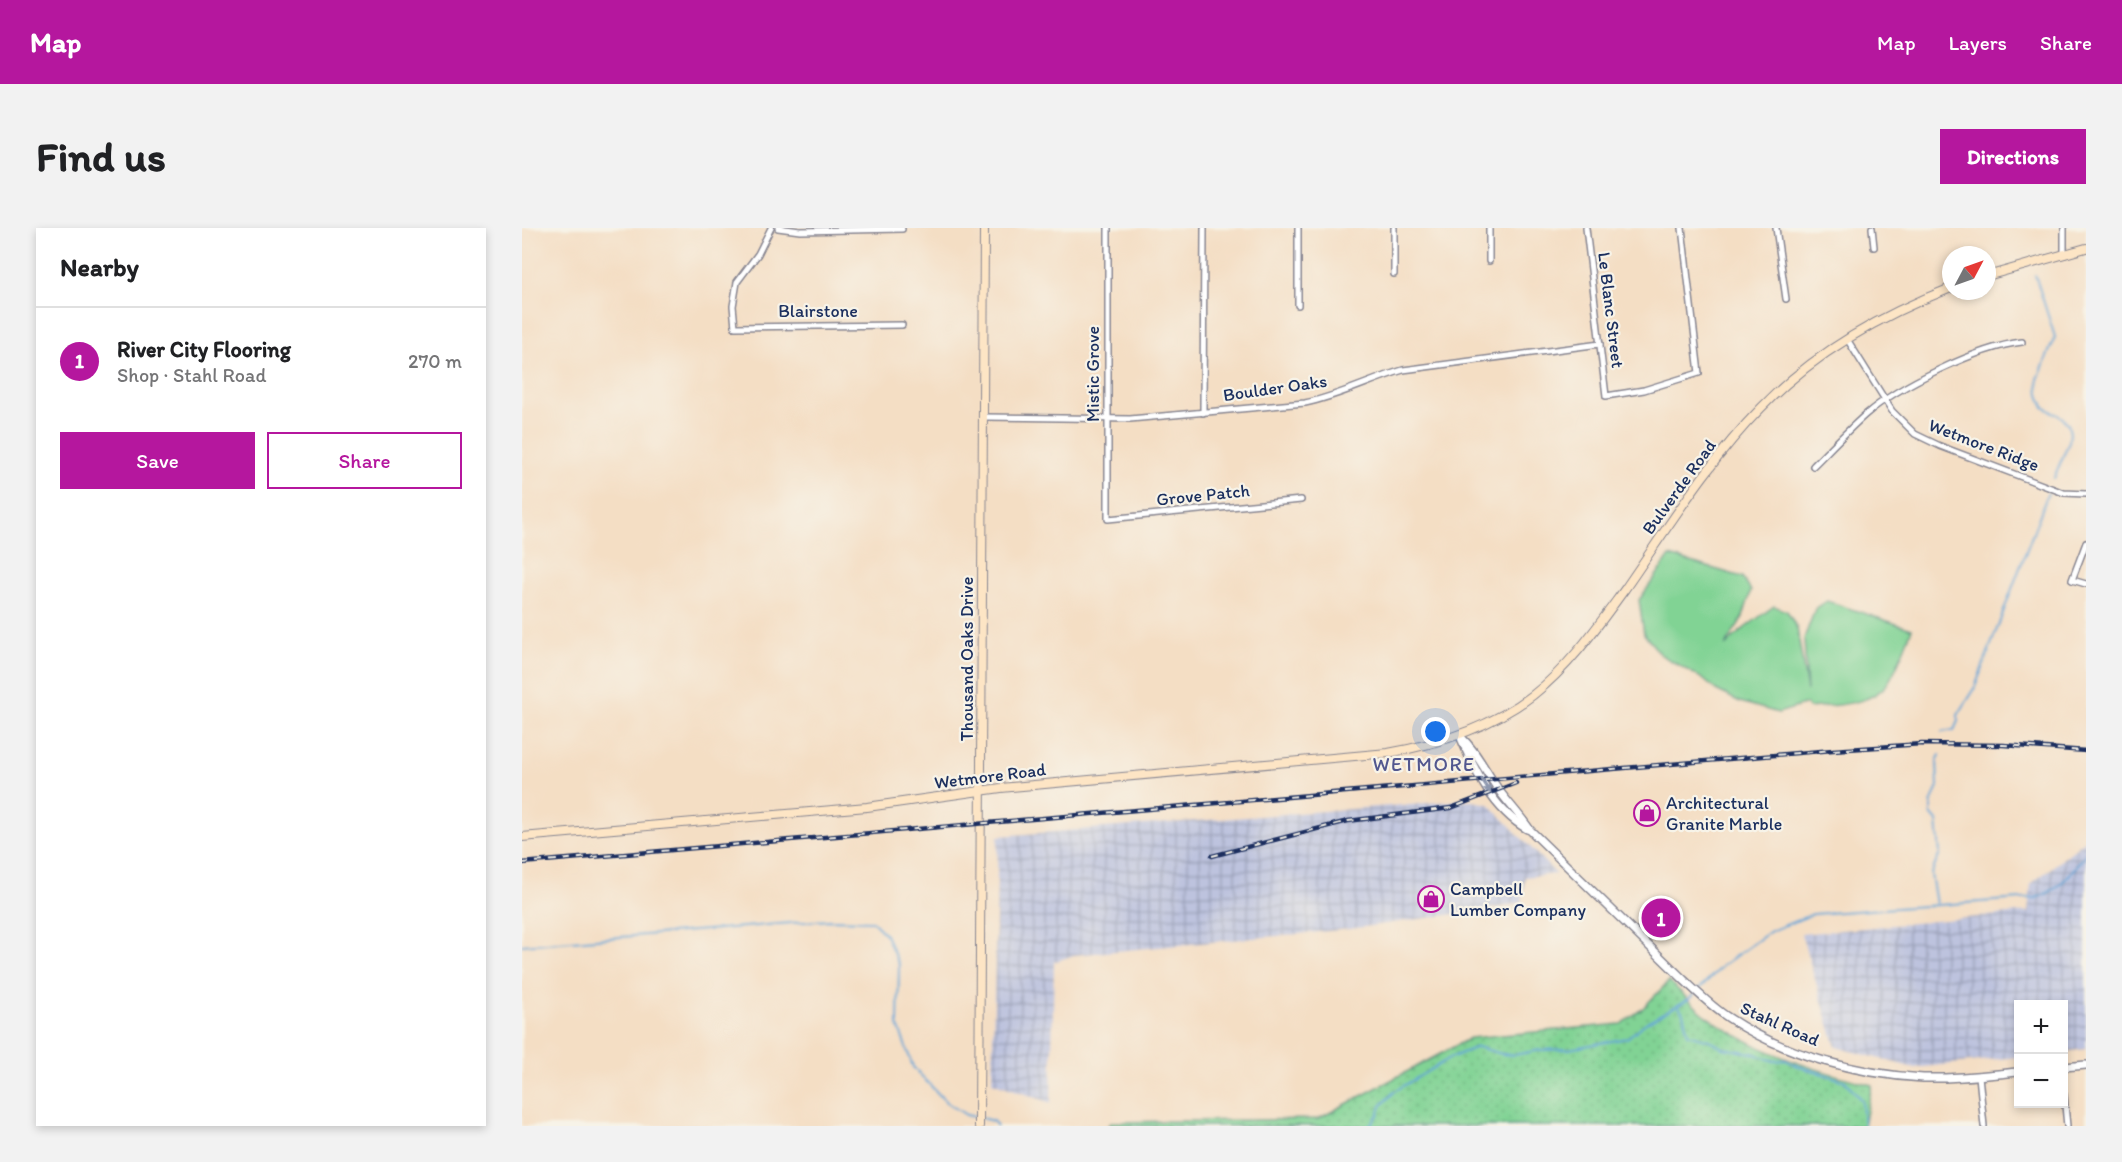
<!DOCTYPE html>
<html lang="en">
<head>
<meta charset="utf-8">
<style>
	body { margin:0; font-family:Itim,sans-serif; background:#f2f2f2; color:#202124 }
	.controls { position:absolute; right:18px; bottom:18px; display:grid; overflow:hidden; border-radius:0px; box-shadow:0 3px 9px #0003 }
	.controls button { width:54px; height:54px; display:grid; place-items:center; padding:0; border:0; border-bottom:2px solid #e0e0e0; background:#fff; color:#202124; font:30px sans-serif }
	.compass { position:absolute; left:1420px; top:18px; width:54px; height:54px; border-radius:50%; background:#fff; box-shadow:0 3px 9px #0003; rotate:49deg }
	.you { position:absolute; left:914px; top:504px; width:21px; height:21px; margin:-15px; border:4px solid #fff; border-radius:50%; background:#1a73e8; box-shadow:0 0 0 9px #1a73e833 }
	.badge { display:grid; place-items:center; width:39px; height:39px; border-radius:50%; background:#b5179e; color:#fff; font-size:20px; font-weight:700 }
	.pin { position:absolute; translate:-50% -50%; border:3px solid #fff; box-shadow:0 2px 6px #0006 }
	.list { margin:0; padding:0; list-style:none }
	h2 { display:flex; justify-content:space-between; align-items:center; height:78px; margin:0; padding:0 24px; font-size:26px }
	h2 small { font-size:20px; font-weight:400; color:#757577 }
	.list li { display:grid; grid-template-columns:39px 1fr auto; gap:18px; align-items:center; box-sizing:border-box; height:108px; padding:0 24px; border-top:2px solid #e0e0e0 }
	.list b { display:block; font-size:22px; white-space:nowrap }
	.list p { margin:0; font-size:20px; white-space:nowrap; color:#757577 }
	.list em { font-size:20px; font-style:normal; color:#757577 }
	.actions { display:flex; gap:12px; padding:18px 24px }
	.actions a { flex:1; padding:14px 0; border:2px solid #b5179e; border-radius:0px; text-align:center; font-size:21px; color:#b5179e }
	.actions .main { background:#b5179e; color:#fff }
	.map { position:relative; flex:none; width:1564px; height:898px; overflow:hidden; border-radius:0px }
	header { display:flex; align-items:center; gap:36px; box-sizing:border-box; height:84px; padding:0 30px; background:#b5179e; color:#fff }
	header strong { font-size:28px }
	nav { display:flex; gap:33px; margin-inline-start:auto; font-size:21px }
	.intro { display:flex; align-items:center; justify-content:space-between; box-sizing:border-box; height:144px; padding:0 36px }
	h1 { margin:0; font-size:42px }
	.button { padding:15px 27px; border-radius:0px; background:#b5179e; color:#fff; font-size:21px; font-weight:700 }
	main { display:flex; gap:36px; padding:0 36px }
	aside { flex:1; background:#fff; border-radius:0px; box-shadow:0 3px 9px #0003 }
	.map>svg:first-child { display:block }
	.industrial { fill:url(#industrial-grid) }
	.grass { fill:url(#grass-dots); stroke:#4e8179; stroke-width:1.5 }
	.pitch { fill:#81d394; stroke:#4e8179; stroke-width:1.5 }
	.lines { fill:none; stroke-linecap:round; stroke-linejoin:round }
	.stream { stroke:#63a5d7; stroke-width:2 }
	.minor-casing { stroke:#888691; stroke-width:8 }
	.tertiary-casing { stroke:#888691; stroke-width:10 }
	.secondary-casing { stroke:#888691; stroke-width:10 }
	.minor { stroke:#fff; stroke-width:5 }
	.tertiary { stroke:#fff; stroke-width:7 }
	.secondary { stroke:#fde5c5; stroke-width:8 }
	.rail-casing { stroke:#1b2f5e; stroke-width:4.5 }
	.rail { stroke:#f7f3e8; stroke-width:2; stroke-dasharray:7; stroke-linecap:butt }
	.oneway { fill:#8d97ae }
	.labels { text-anchor:middle; dominant-baseline:central; stroke-width:4.5; stroke-linejoin:round; paint-order:stroke }
	.street-label { font-size:18px; fill:#1b2f5e; stroke:#f7f3e8 }
	.poi-label { font-size:18px; fill:#1b2f5e; stroke:#f7f3e8; text-anchor:start }
	.neighbourhood-label { font-size:20px; letter-spacing:1.5px; fill:#52578f; stroke:#f7f3e8 }
</style>
</head>
<body>
<header>
<strong>Map</strong>
<nav><a>Map</a><a>Layers</a><a>Share</a></nav>
</header>
<div class="intro"><h1>Find us</h1><a class="button">Directions</a></div>
<main>
<aside>
<h2>Nearby<small></small></h2>
<ul class="list">
<li><span class="badge">1</span><div><b>River City Flooring</b><p>Shop · Stahl Road</p></div><em>270 m</em></li>
</ul>
<div class="actions"><a class="main">Save</a><a>Share</a></div>
</aside>
<div class="map">
<svg width="1564" height="898" viewBox="0 0 1564 898">
	<defs>
		<pattern id="industrial-grid" width="8" height="8" patternUnits="userSpaceOnUse" patternTransform="scale(1.5)"><rect width="8" height="8" fill="#bdc3de"/><path d="M0 4h8M4 0v8" fill="none" stroke="#999fb7"/></pattern>
		<pattern id="grass-dots" width="8" height="8" patternUnits="userSpaceOnUse" patternTransform="scale(1.5)"><rect width="8" height="8" fill="#81d394"/><path d="M2 2h.1M6 6h.1" fill="none" stroke="#6fb582" stroke-width="1.8" stroke-linecap="round"/></pattern>
	</defs>
	<rect width="100%" height="100%" fill="#f7f3e8"/>
	<filter id="ink" filterUnits="userSpaceOnUse"><feTurbulence type="fractalNoise" baseFrequency=".0167" numOctaves="2"/><feDisplacementMap in="SourceGraphic" scale="12" xChannelSelector="R" yChannelSelector="G"/><feConvolveMatrix kernelMatrix="1 2 1 2 8 2 1 2 1" color-interpolation-filters="sRGB"/></filter>
	<filter id="wash" filterUnits="userSpaceOnUse"><feTurbulence type="fractalNoise" baseFrequency=".008" numOctaves="4" result="noise"/><feDisplacementMap in="SourceGraphic" scale="24" xChannelSelector="R" yChannelSelector="G"/><feGaussianBlur stdDeviation="1.35" result="paint"/><feColorMatrix in="noise" values="0 0 0 0 0 0 0 0 0 0 0 0 0 0 0 0 0 1.4 0 .05"/><feComposite in="paint" operator="in"/></filter>
	<g filter="url(#wash)">
		<rect width="100%" height="100%" fill="#f4dec4"/>
		<g class="industrial">
			<polygon points="945,572 967,576 1034,646 1003,649 1000,674 981,679 828,701 552,727 532,734 529,875 470,854 476,608"/>
			<polygon points="1564,612 1564,821 1542,824 1542,776 1496,776 1496,829 1392,840 1314,819 1279,706 1506,684 1509,656"/>
		</g>
		<path class="grass" d="M 1147,753 C 1158,763 1169,775 1181,785 C 1232,824 1289,841 1350,857 L 1342,898 L 586,898 L 590,894 L 796,891 L 948,810 L 1099,796 L 1121,780 Z"/>
		<path class="pitch" d="M 1148,328 L 1220,349 L 1229,363 L 1221,389 L 1203,418 L 1220,402 L 1252,378 L 1265,383 L 1275,400 L 1285,463 L 1282,411 L 1293,381 L 1305,373 L 1390,401 C 1382,419 1376,441 1365,456 C 1349,478 1310,477 1286,480 L 1285,476 L 1256,485 L 1218,474 L 1194,462 L 1181,451 L 1139,427 L 1122,406 L 1117,372 Z"/>
		<g class="lines">
			<g class="stream">
				<polyline points="1513,47 1533,109 1516,151 1517,167 1522,179 1541,190 1546,196 1548,205 1547,214 1532,250"/>
				<polyline points="1420,504 1432,502 1436,493 1436,487 1452,462 1526,265"/>
				<polyline points="1414,676 1409,646 1418,626 1415,593 1409,586 1409,576 1416,558 1415,533 1418,527"/>
				<polyline points="0,717 307,692 350,693 364,707 377,737 376,797 391,839 424,874 444,887 454,889"/>
				<polyline points="1156,777 1161,785 1166,806 1187,812 1201,820 1230,825 1252,833 1264,832 1273,837 1323,853 1340,873 1342,898"/>
				<polyline points="459,890 471,893 475,898"/>
				<path d="M 847,898 L 856,887 L 859,878 L 873,863 L 928,830 L 955,819 L 980,826 L 992,827 L 1018,822 L 1047,821 L 1105,810 L 1125,794 L 1167,771 L 1201,737 L 1249,703 L 1291,686 L 1514,670 C 1539,662 1548,645 1564,626"/>
			</g>
		</g>
	</g>
	<g filter="url(#ink)">
		<g class="lines">
			<defs>
				<g id="minor">
					<polyline points="249,0 236,26 215,54 211,78 213,99 380,97"/>
					<polyline points="256,0 278,3 380,1"/>
					<polyline points="586,0 586,291 779,272"/>
					<polyline points="1064,0 1084,168 1122,162 1177,145 1160,0"/>
					<polyline points="1254,0 1264,71"/>
					<polyline points="1350,0 1352,19"/>
					<polyline points="1542,27 1542,0"/>
					<polyline points="967,33 967,0"/>
					<polyline points="872,46 872,0"/>
					<polyline points="776,77 776,0"/>
					<polyline points="1325,111 1370,183 1393,206 1418,218 1542,265 1564,266"/>
					<polyline points="681,185 682,0"/>
					<path d="M 462,189 L 608,191 L 783,175 C 817,168 848,152 881,142 L 1078,116"/>
					<path d="M 1291,238 C 1308,221 1325,203 1343,187 C 1376,158 1456,119 1500,114"/>
					<polyline points="1564,315 1550,352 1564,356"/>
					<polyline points="1457,848 1462,898"/>
					<polyline points="1542,867 1545,898"/>
				</g>
				<g id="tertiary">
					<path d="M 937,507 C 955,524 962,541 976,561 C 986,575 998,587 1008,602 L 1162,752 C 1176,765 1190,779 1207,790 C 1262,827 1335,846 1401,850 C 1433,851 1465,847 1496,844"/>
					<path d="M 939,510 C 953,544 972,582 1005,601"/>
					<polyline points="1542,839 1564,837"/>
				</g>
				<g id="secondary">
					<polyline points="1465,48 1564,20"/>
					<path d="M 0,609 L 345,579 L 479,560 L 866,525 C 918,516 969,499 1011,467 C 1049,437 1075,399 1103,361 C 1146,299 1186,234 1239,180 C 1291,126 1359,87 1429,60"/>
					<polyline points="457,898 462,0"/>
				</g>
			</defs>
			<use href="#minor" class="minor-casing"/>
			<use href="#tertiary" class="tertiary-casing"/>
			<use href="#secondary" class="secondary-casing"/>
			<use href="#minor" class="minor"/>
			<use href="#tertiary" class="tertiary"/>
			<use href="#secondary" class="secondary"/>
			<defs>
				<g id="rail">
					<polyline points="690,628 826,593 929,580 994,555"/>
					<polyline points="0,635 1311,522 1400,516 1481,517 1564,523"/>
				</g>
			</defs>
			<use href="#rail" class="rail-casing"/>
			<use href="#rail" class="rail"/>
		</g>
		<defs><path id="oneway-solid" d="M-6-.8H1V-3.2L6.5 0L1 3.2V.8H-6Z" transform="scale(1.5)"/></defs>
		<use class="oneway" href="#oneway-solid" transform="translate(964 558) rotate(57)"/>
	</g>
	<defs>
		<symbol id="shop-ring" viewBox="-11 -11 22 22"><circle r="9.5" fill="#f7f3e8" stroke="#b5179e" stroke-width="1.5"/><path d="M-5-2.5h2.3a2.7 3.5 0 0 1 5.4 0H5L5.5 6h-11ZM-1.5-2.5h3a1.5 2.3 0 0 0-3 0Z" fill="#b5179e"/></symbol>
	</defs>
	<g fill-rule="evenodd">
		<use href="#shop-ring" x="1110" y="570" width="30" height="30"/>
		<use href="#shop-ring" x="894" y="656" width="30" height="30"/>
	</g>
	<g class="labels">
		<g class="street-label">
			<text transform="translate(1089 82) rotate(83)">Le Blanc Street</text>
			<text x="296" y="83">Blairstone</text>
			<text transform="translate(571 146) rotate(-90)">Mistic Grove</text>
			<text transform="translate(753 160) rotate(-8)">Boulder Oaks</text>
			<text transform="translate(1462 217) rotate(21)">Wetmore Ridge</text>
			<text transform="translate(1157 259) rotate(-54)">Bulverde Road</text>
			<text transform="translate(681 267) rotate(-6)">Grove Patch</text>
			<text transform="translate(445 431) rotate(-90)">Thousand Oaks Drive</text>
			<text transform="translate(468 548) rotate(-7)">Wetmore Road</text>
			<text transform="translate(1258 796) rotate(24)">Stahl Road</text>
		</g>
		<g class="poi-label">
			<text x="1144" y="575">Architectural<tspan x="1144" dy="21">Granite Marble</tspan></text>
			<text x="928" y="661">Campbell<tspan x="928" dy="21">Lumber Company</tspan></text>
		</g>
		<g class="neighbourhood-label">
			<text x="902" y="536">WETMORE</text>
		</g>
	</g>
</svg>
<div class="controls">
<button>+</button>
<button>−</button>
</div>
<svg class="compass" viewBox="-18 -18 36 36"><path d="M0-13l5 13h-10z" fill="#e53935"/><path d="M0 13l5-13h-10z" fill="#757577"/></svg>
<div class="you"></div>
<div class="pin badge" style="left:1139px;top:690px">1</div>
</div>
</main>
</body>
</html>
